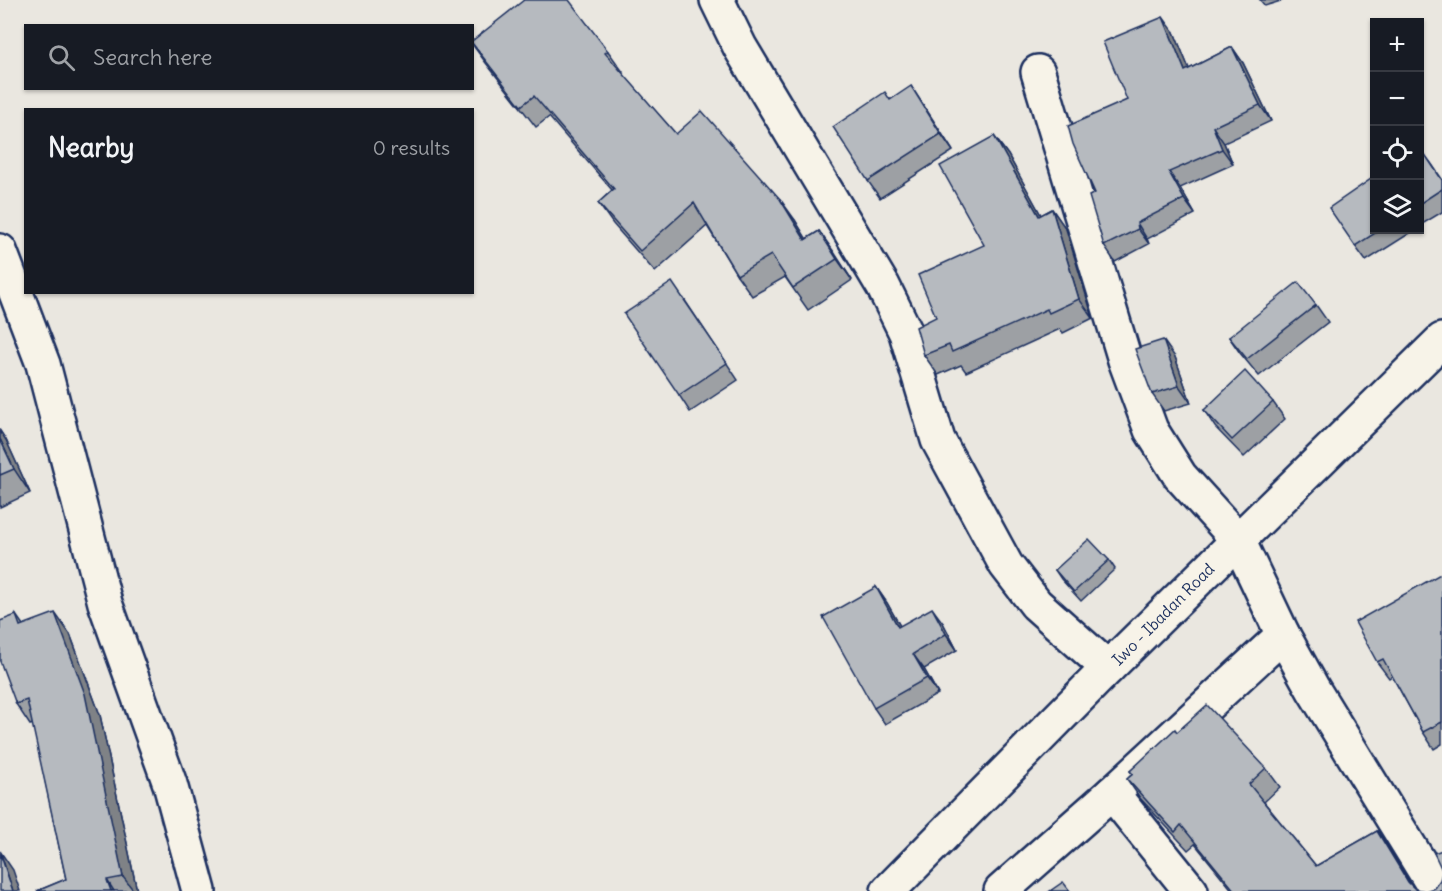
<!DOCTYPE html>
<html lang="en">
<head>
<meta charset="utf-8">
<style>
	body { margin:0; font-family:Delius,sans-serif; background:#20242c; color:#f1f3f6 }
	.controls { position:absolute; right:18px; top:18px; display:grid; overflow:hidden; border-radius:0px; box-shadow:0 2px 4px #0004 }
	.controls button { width:54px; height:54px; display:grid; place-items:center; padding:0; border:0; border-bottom:2px solid #363941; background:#171b24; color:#f1f3f6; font:30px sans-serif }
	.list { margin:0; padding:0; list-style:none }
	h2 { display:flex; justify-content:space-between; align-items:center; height:78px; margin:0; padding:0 24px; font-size:26px }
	h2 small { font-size:20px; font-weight:400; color:#9ea1a6 }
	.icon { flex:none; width:33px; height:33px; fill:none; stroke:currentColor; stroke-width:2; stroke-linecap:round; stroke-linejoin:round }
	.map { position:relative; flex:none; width:1442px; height:891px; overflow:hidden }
	.search { position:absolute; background:#171b24; box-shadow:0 2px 4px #0004; left:24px; top:24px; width:450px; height:66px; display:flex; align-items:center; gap:15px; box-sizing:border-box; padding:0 21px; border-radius:0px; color:#9ea1a6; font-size:22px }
	.panel { position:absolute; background:#171b24; box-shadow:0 2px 4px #0004; left:24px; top:108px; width:450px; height:186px; border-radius:0px }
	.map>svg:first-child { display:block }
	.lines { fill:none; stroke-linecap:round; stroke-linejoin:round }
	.minor-casing { stroke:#1b2f5e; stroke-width:38 }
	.major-casing { stroke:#1b2f5e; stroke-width:38 }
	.minor { stroke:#f7f3e8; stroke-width:33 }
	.major { stroke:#f7f3e8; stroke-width:33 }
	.wall { fill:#9da0a4; stroke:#1b2f5e; stroke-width:1.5 }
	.shaded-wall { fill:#7f8286; stroke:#1b2f5e; stroke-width:1.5 }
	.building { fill:#b6babf; stroke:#1b2f5e; stroke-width:1.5 }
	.labels { text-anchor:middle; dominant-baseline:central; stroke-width:5; stroke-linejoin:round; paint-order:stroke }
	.street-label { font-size:16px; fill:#1b2f5e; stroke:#f7f3e8 }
</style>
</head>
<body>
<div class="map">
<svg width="1442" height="891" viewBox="0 0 1442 891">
	<rect width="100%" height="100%" fill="#eae7e0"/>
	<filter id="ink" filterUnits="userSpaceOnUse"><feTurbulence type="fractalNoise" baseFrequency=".0167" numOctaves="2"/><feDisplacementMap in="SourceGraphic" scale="12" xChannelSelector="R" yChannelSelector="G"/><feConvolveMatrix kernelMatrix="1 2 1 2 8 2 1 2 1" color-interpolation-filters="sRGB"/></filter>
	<g filter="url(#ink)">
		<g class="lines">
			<defs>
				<g id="minor">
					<polyline points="717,0 740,47 883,286 906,333 938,440 1006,565 1036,604 1108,668"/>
					<polyline points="1038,72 1125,360 1151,430 1180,476 1238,540 1283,635 1313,689 1437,891"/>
					<polyline points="0,251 43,364 105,603 170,784 199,891"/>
					<polyline points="1112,793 1191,891"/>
					<polyline points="1001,891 1112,793 1283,635"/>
				</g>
				<polyline id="major" points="888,891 1108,668 1442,340"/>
			</defs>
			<use href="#minor" class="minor-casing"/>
			<use href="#major" class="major-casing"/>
			<use href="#minor" class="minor"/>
			<use href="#major" class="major"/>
		</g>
		<g class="wall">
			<polygon points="1260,0 1284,0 1265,6"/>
			<polygon points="1174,32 1189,69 1232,47 1243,63 1271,121 1224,143 1233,164 1180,188 1195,214 1147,239 1149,244 1115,262 1104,246 1095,193 1127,100"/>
			<polygon points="472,44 608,51 623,72 622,73 676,134 795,220 806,239 819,231 852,280 808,310 785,277 752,296 737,275 707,226 655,272 613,224 598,203 612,190 549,117 536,127 486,63"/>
			<polygon points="890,99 922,103 953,151 880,198 868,181"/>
			<polygon points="994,136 1008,155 1041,215 1052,209 1066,229 1093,318 1063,333 1060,329 966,372 961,365 938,375 924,355 936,317 984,245"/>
			<polygon points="1419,148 1431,163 1442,179 1442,212 1419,226"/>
			<polygon points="1374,230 1415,230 1366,261 1355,246"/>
			<polygon points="684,299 738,380 690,412 679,395"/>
			<polygon points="1316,305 1328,322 1259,376 1240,353 1229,337"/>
			<polygon points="1175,357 1191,403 1164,411 1152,394"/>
			<polygon points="1273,402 1285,419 1244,457 1215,427 1204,410"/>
			<polygon points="0,431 6,440 30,493 0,507"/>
			<polygon points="1109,560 1115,569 1081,601 1061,579 1055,570"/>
			<polygon points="1442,573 1442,744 1434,749 1423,732 1392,676 1389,678 1377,662"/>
			<polygon points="876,587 887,603 900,626 943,623 957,650 924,669 938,694 885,724 874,708"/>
			<polygon points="16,615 23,625 70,634 100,715 137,891 37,891 66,879 33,724 30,725 16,704"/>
			<polygon points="1177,732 1266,768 1280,787 1264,802 1316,866 1377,831 1390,850 1412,885 1415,889 1425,891 1442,891 1233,891 1195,844 1188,850 1140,798 1127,779 1132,774 1130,771"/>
		</g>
		<g class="shaded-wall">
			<polygon points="1163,17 1174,32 1196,86 1185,71"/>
			<polygon points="1232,47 1243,63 1271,121 1260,105"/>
			<polygon points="911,86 922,103 953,151 941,134"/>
			<polygon points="1213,127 1224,143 1233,164 1222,149"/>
			<polygon points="994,136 1008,155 1052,235 1039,216"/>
			<polygon points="1169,172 1180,188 1195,214 1184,199"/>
			<polygon points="780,199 795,220 820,261 805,240"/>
			<polygon points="1052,209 1066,229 1093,318 1079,299"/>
			<polygon points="1137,223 1147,239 1149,244 1138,229"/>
			<polygon points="819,231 834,252 852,280 837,259"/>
			<polygon points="1163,340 1175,357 1191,403 1179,386"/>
			<polygon points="0,431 6,440 30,493 14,469 0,439"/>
			<polygon points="876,587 887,603 909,642 898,627"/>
			<polygon points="932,608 943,623 957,650 946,634"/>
			<polygon points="55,613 70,634 100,715 137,891 134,891 123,877"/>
			<polygon points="913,654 924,669 938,694 927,678"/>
			<polygon points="1377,831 1390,850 1415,891 1408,882"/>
			<polygon points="0,851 13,870 20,891 13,891"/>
			<polygon points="107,880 114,891 111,891"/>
		</g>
		<g class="building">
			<polygon points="524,0 569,0 608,51 605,53 676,134 702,111 780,199 805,240 819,231 837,259 793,288 771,255 737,275 694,203 640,251 598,203 614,189 534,96 521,106 472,43 472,41"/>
			<polygon points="1163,17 1185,71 1232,47 1260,105 1213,127 1222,149 1169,172 1184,199 1137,223 1138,229 1104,246 1089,196 1095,193 1073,144 1068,126 1127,100 1103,42"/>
			<polygon points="911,86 941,134 868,181 833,127 885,92 890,100"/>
			<polygon points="994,136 1039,216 1052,209 1079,299 1049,313 1047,309 952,352 949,345 924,355 916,327 936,317 918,275 984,245 940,166"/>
			<polygon points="1420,147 1442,180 1442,189 1419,204 1419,148"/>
			<polygon points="1374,177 1374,230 1380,230 1355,246 1329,208"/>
			<polygon points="672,282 727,363 679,395 624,314"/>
			<polygon points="1298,282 1316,305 1247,359 1229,337"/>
			<polygon points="1163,340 1179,386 1152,394 1135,349"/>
			<polygon points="1245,371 1273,402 1232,440 1204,410"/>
			<polygon points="0,439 14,469 0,475"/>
			<polygon points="1089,539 1109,560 1074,592 1055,570"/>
			<polygon points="1442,573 1442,722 1423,732 1383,659 1377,662 1355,622"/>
			<polygon points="876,587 898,627 932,608 946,634 913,654 927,678 874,708 823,617"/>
			<polygon points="55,613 85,694 123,877 107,880 111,891 37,891 66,879 27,700 16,704 0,661 0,621 16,615 20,626"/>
			<polygon points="1207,705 1266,768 1249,784 1316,866 1377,831 1408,882 1415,889 1425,891 1434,888 1440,880 1442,873 1442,891 1235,891 1181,825 1175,832 1127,779 1133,774 1130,771 1175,729 1177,732"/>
			<polygon points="1442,850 1442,870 1434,853"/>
			<polygon points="0,853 13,891 0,891"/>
			<polygon points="1063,882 1070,891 1050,891"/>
		</g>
	</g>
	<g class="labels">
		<g class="street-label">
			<text transform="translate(1163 614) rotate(-45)">Iwo - Ibadan Road</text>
		</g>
	</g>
</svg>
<div class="controls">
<button>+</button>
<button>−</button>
<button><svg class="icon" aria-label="locate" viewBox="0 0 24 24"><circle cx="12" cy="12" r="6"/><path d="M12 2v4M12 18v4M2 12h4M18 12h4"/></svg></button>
<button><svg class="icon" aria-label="layers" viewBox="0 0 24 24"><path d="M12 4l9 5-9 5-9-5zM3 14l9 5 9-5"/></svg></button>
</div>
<div class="search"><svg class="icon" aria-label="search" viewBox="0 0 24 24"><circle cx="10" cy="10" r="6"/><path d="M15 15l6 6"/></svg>Search here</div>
<section class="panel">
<h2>Nearby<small>0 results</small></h2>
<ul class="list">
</ul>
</section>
</div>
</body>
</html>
